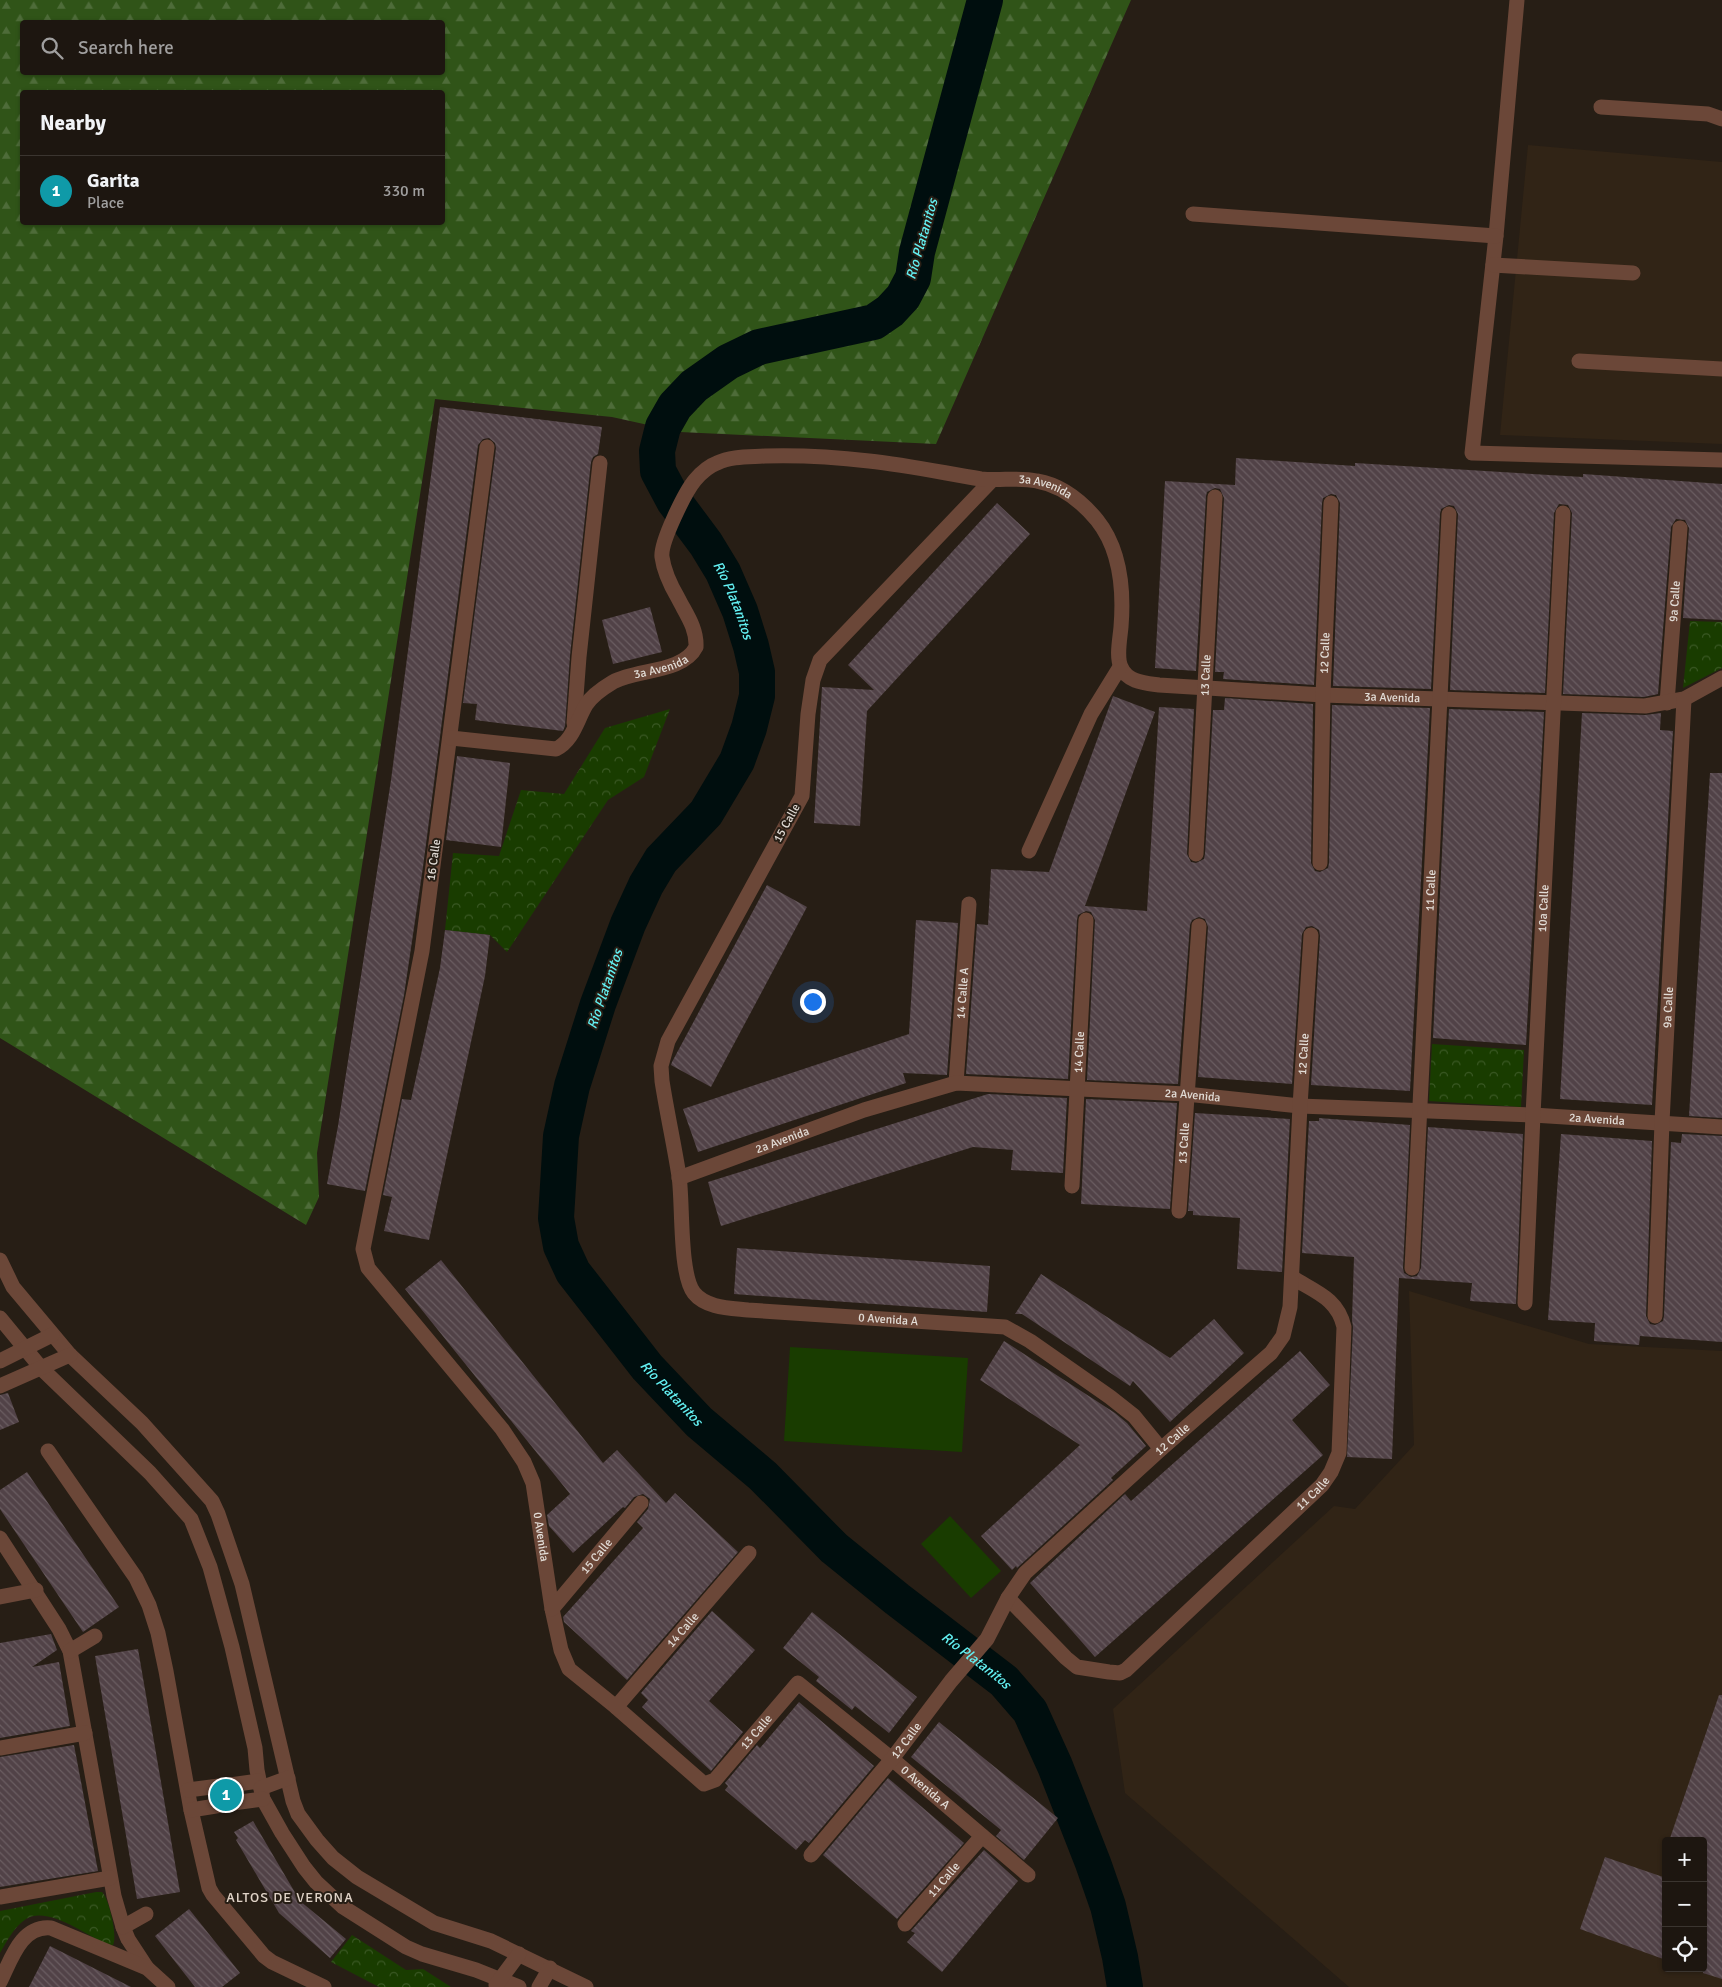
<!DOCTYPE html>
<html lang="en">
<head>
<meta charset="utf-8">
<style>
	body { margin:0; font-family:Signika,sans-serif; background:#2a231e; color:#f1f3f6 }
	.controls { position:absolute; right:15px; bottom:15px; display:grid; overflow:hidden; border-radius:5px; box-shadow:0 1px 4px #0004 }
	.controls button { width:45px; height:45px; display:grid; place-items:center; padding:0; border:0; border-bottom:1px solid #3b3530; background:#1d1610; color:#f1f3f6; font:25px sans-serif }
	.you { position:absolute; left:812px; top:1001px; width:18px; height:18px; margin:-12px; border:4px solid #fff; border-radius:50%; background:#1a73e8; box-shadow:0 0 0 8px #1a73e833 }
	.badge { display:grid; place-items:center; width:32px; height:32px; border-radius:50%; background:#2563eb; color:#fff; font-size:16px; font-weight:700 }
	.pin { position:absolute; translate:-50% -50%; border:2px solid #fff; box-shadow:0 1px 5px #0006 }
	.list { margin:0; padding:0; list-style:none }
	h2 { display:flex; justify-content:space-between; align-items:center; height:65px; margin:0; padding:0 20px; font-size:21px }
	h2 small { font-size:16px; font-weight:400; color:#a09f9f }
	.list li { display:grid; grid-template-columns:32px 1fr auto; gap:15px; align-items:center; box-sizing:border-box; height:70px; padding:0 20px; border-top:1px solid #3b3530 }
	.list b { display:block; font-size:19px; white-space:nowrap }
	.list p { margin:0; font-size:16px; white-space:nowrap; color:#a09f9f }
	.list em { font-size:16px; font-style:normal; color:#a09f9f }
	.icon { flex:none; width:28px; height:28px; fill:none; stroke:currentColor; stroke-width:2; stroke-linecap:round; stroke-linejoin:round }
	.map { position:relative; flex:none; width:1722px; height:1987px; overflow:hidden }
	.search { position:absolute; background:#1d1610; box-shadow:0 1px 4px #0004; left:20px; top:20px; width:425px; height:55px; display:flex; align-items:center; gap:12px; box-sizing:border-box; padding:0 18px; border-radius:5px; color:#a09f9f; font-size:19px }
	.panel { position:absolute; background:#1d1610; box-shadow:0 1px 4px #0004; left:20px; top:90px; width:425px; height:135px; border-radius:5px }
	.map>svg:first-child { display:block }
	.built { fill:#312416; fill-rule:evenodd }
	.forest { fill:url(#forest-firs); fill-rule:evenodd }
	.park { fill:url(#park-crowns) }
	.pitch { fill:#193c00 }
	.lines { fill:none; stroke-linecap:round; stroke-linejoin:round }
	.river { stroke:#000e0e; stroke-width:36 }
	.building { fill:url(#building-back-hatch) }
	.minor { stroke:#6b4738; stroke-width:15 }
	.labels { text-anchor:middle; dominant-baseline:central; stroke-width:4; stroke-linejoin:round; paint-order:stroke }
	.street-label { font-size:12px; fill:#e2dcd6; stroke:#271e15 }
	.water-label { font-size:14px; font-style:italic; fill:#63f1f3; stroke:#271e15 }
	.neighbourhood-label { font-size:14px; letter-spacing:1px; fill:#e0d3c7; stroke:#271e15 }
</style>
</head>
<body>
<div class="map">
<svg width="1722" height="1987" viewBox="0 0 1722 1987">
	<defs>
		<pattern id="forest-firs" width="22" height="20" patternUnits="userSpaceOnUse" patternTransform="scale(1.25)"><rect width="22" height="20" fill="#305418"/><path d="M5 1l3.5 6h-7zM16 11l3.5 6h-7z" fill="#4e6c39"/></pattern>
		<pattern id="park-crowns" width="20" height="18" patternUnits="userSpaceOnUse" patternTransform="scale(1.25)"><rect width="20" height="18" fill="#193c00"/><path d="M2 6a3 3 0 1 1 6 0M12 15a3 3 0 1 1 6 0" fill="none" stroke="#3a5824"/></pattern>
		<pattern id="building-back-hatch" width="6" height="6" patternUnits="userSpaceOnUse" patternTransform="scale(1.25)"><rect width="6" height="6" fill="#514247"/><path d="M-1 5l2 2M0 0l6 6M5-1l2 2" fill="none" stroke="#6a5d61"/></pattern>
	</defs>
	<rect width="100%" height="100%" fill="#271e15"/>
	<g class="built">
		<polygon points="1528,145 1722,162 1722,444 1500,435"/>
		<path d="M 1409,1291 L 1589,1344 L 1722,1351 L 1722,1987 L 1349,1987 L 1125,1793 L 1113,1709 L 1334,1506 L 1355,1509 L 1414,1445 ZM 1666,1841 L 1703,1841 L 1703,1968 L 1666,1968 Z"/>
	</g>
	<path class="forest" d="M 0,0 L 1131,0 L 936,444 L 680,432 L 612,417 L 435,399 L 317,1153 L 319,1197 L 306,1225 L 0,1038 ZM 22,22 L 442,22 L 442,72 L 22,72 ZM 22,92 L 442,92 L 442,222 L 22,222 Z"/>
	<g class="park">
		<polygon points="1690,621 1722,622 1722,668 1683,688"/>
		<polygon points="670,709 644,777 608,800 507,952 490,935 445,930 453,853 499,856 521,790 564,794 605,728"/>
		<polygon points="1432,1044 1524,1050 1521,1107 1429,1101"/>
		<path d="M 96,1892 L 102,1892 C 109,1898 118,1938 113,1945 L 108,1946 C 89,1936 47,1905 26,1919 C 14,1927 7,1941 0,1953 L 0,1911 Z"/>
		<polygon points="352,1935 406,1970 423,1969 451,1987 379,1987 331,1962"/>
	</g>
	<g class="pitch">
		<polygon points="790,1347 968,1358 962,1452 784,1441"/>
		<polygon points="950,1516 1001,1571 971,1598 921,1544"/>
	</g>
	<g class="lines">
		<path class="river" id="s1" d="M 985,0 L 917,252 L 913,278 L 903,297 L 890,311 L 874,322 L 759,347 L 728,362 L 694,386 L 675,406 L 663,427 L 657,451 L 658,471 L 674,501 L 706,544 L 723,572 L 740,611 L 751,646 L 757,672 L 757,696 L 749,728 L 737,761 L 706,813 L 661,860 L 646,885 L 628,924 L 598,1004 L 572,1086 L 561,1136 L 556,1218 L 561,1246 L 573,1272 L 647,1367 L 699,1422 L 763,1476 L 834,1548 L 897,1599 L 1004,1681 L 1030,1711 L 1055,1766 L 1093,1863 L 1108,1906 L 1120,1957 L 1125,1987"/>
	</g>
	<g class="building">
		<polygon points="440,407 602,427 598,454 593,457 591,462 570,656 565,726 563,731 475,720 477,704 463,703 496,448 495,443 489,438 483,439 478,445 423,867 404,995 365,1191 327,1184 338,1126 391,780"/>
		<polygon points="1236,458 1355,466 1355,463 1583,477 1583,474 1722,484 1722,620 1683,618 1689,528 1685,520 1676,519 1671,527 1658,694 1644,697 1563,694 1572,513 1568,505 1559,504 1554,513 1545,693 1450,690 1458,514 1454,506 1449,505 1441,509 1440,514 1431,689 1333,686 1340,503 1336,495 1331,494 1323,498 1322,503 1314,685 1223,679 1224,672 1215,672 1224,498 1220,489 1215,488 1207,492 1206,496 1196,671 1155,668 1165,481 1235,485"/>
		<polygon points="997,503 1030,534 867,711 860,826 814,823 822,687 874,690 848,665"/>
		<polygon points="650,607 662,652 613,664 602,620"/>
		<polygon points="1113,696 1155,712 1085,906 1147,911 1159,707 1194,709 1187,854 1191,862 1196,863 1204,859 1205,854 1213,710 1224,710 1225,698 1313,704 1311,863 1315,871 1320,872 1328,868 1329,863 1332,705 1430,708 1410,1091 1311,1085 1320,936 1319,930 1312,926 1306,927 1302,934 1292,1084 1198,1077 1208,927 1205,919 1199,917 1192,920 1190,925 1178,1084 1087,1080 1095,920 1091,912 1086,911 1078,915 1077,920 1068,1079 966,1074 977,924 988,925 991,869 1049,872"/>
		<polygon points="1449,709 1544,712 1526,1045 1433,1038"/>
		<polygon points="1582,713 1645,715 1661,713 1660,730 1673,731 1652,1105 1560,1099"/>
		<polygon points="457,756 510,763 501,847 446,840"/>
		<polygon points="1710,773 1722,773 1722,1118 1689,1116"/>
		<polygon points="767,885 807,907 711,1087 671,1065 672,1062"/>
		<polygon points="916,920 958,923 947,1075 903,1073 906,1083 698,1152 683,1109 909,1034"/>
		<polygon points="445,930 490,935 485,976 429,1240 384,1231 392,1197 383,1195 402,1099 411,1100 440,968"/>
		<polygon points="988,1094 1067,1098 1063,1173 1011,1170 1013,1150 973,1147 721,1226 708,1182"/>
		<polygon points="1086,1099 1177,1103 1170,1209 1081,1204"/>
		<polygon points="1195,1113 1290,1119 1282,1272 1237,1269 1240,1218 1193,1215 1193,1211 1188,1211"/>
		<polygon points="1319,1118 1410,1125 1403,1268 1404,1273 1411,1277 1417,1276 1421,1268 1428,1127 1523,1134 1516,1304 1470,1301 1472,1283 1399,1278 1392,1459 1347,1457 1353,1327 1352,1320 1354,1257 1302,1253 1309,1121 1319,1121"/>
		<polygon points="1561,1134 1652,1141 1646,1316 1650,1324 1655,1325 1663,1321 1664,1316 1671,1142 1681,1143 1682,1134 1722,1136 1722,1342 1640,1336 1639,1345 1594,1341 1595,1323 1548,1320"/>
		<polygon points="737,1248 990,1266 987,1312 734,1294"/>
		<polygon points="441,1260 603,1463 617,1450 666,1503 675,1493 738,1552 627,1680 564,1622 563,1617 643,1528 637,1522 648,1509 650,1499 643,1494 634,1497 625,1508 623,1507 573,1553 549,1526 547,1515 570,1494 405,1289"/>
		<polygon points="1041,1274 1170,1358 1214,1319 1244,1353 1170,1422 1133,1381 1130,1386 1022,1314 1015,1314"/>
		<polygon points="1004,1341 1115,1413 1127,1423 1146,1446 1111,1478 1113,1480 1017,1568 1016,1566 1012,1570 981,1536 1080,1445 980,1380"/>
		<polygon points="1300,1351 1330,1385 1292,1420 1323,1455 1095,1657 1030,1583 1125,1494 1131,1501"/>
		<polygon points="8,1393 19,1422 0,1430 0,1395"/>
		<polygon points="27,1472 119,1607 83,1632 0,1509 0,1490"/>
		<polygon points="712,1611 755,1650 709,1701 743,1732 711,1771 642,1707 648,1700 641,1693"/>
		<polygon points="812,1612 917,1697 889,1733 855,1706 852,1710 816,1681 819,1677 783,1648"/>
		<polygon points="51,1634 57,1650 32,1667 59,1662 70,1726 0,1738 0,1643"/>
		<polygon points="138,1649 180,1892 137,1899 95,1656"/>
		<polygon points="1719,1695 1722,1695 1722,1979 1703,1973 1703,1841 1669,1841"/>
		<polygon points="799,1702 874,1766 809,1843 805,1840 796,1850 725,1790 728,1786 725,1783 757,1745 760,1748"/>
		<polygon points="939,1722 1058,1818 1024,1860 996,1836 1001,1830 911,1757"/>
		<polygon points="74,1745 98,1871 0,1887 0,1757"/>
		<polygon points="888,1778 964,1843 897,1919 823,1855"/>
		<polygon points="253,1821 300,1901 346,1939 330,1958 279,1913 236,1840 238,1838 234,1832"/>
		<polygon points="984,1850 1018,1881 942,1972 907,1942 915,1933 911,1931"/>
		<polygon points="1605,1857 1666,1878 1666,1960 1580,1929"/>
		<polygon points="189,1909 240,1973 222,1987 195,1987 155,1936"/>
		<polygon points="50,1946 131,1987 29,1987"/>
	</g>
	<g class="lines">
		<g class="minor">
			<polyline points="1517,0 1496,236 1472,453 1722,460"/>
			<polyline points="1601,107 1708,114 1722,119"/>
			<polyline points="1193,214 1496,236"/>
			<polyline points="1493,265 1633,273"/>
			<polyline points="1579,361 1722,369"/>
			<path id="s2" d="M 487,447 L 422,951 L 363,1249 L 368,1268 L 502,1429 L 524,1462 L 533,1483 L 552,1609 L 561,1650 L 569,1669 L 616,1707 L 704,1784 L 715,1780 L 798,1683 L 892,1759 L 1028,1875"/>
			<path id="s3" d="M 992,480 L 820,660 L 813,680 L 808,714 L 802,796 L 668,1041 L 661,1066 L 662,1081 C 667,1113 674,1144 679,1176 C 683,1202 679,1274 694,1293 C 706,1308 730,1308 748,1310 L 1005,1327 L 1030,1341 L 1110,1397 L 1134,1416 L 1161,1449"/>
			<path id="s4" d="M 1667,703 L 1680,528"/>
			<polyline points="574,723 579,657 600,463"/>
			<path id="s5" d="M 451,738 L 556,749 C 573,741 577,720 586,705 C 592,695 603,688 613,682 C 636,669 683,673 696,647 C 697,628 686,614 678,598 C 671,586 664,572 662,557 C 660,543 685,492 695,480 C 701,473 709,466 717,463 C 731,456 749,457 765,456 C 799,455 835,457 869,461 C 907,465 944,473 981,479 C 1000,481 1019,477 1037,481 C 1061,485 1082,502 1097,520 C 1121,550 1124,590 1121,627 C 1120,639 1116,657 1121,667 C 1127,682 1145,683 1159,685 L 1323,695 L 1645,706 L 1684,699 L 1722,678"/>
			<polyline points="1029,851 1091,714 1120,667"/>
			<path id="s6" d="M 1196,854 L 1215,497"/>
			<path id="s7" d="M 1320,863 L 1323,695 L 1331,503"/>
			<path id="s8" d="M 956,1083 L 969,904"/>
			<path id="s9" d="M 679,1178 L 864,1110 L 956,1083 L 1186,1094 L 1300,1106 L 1533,1115 L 1722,1127"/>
			<path id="s10" d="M 1072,1186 L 1086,920"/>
			<path id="s11" d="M 1179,1211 L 1199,926"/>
			<polyline points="0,1260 13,1287 70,1355 142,1423 212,1501 218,1514 242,1584 293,1801 298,1814 317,1840 333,1858 357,1877 434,1923 491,1941 586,1987"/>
			<path id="s12" d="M 1412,1268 L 1449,514"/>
			<path id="s13" d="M 1525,1303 L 1533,1115 L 1563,513"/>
			<path id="s14" d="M 1655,1316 L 1662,1122 L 1684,699"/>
			<polyline points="0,1318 42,1369 150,1473 191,1519 210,1567 232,1647 255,1748 257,1770 263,1799 282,1833 304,1867 316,1882 343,1907 406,1947 422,1954 476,1970 519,1987"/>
			<polyline points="0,1361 52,1335"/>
			<polyline points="0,1386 70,1355"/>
			<polyline points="48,1451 136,1578 149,1605 158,1633 166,1671 191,1810 209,1888 213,1895 264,1956 272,1962 324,1987"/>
			<polyline points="0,1538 59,1629 70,1651 114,1896 123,1927 128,1939 147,1968"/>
			<polyline points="0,1597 36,1590"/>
			<path id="s15" d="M 1008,1598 L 1066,1658 L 1077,1667 L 1109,1672 L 1120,1673 L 1126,1670 L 1322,1485 L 1331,1472 L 1339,1453 L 1344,1327 C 1338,1299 1316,1292 1293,1278"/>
			<path id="s16" d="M 552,1609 L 641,1503"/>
			<polyline points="70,1651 95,1636"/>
			<path id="s17" d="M 616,1707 L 749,1553"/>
			<polyline points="0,1748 85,1733"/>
			<polyline points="230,1785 259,1781"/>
			<polyline points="261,1788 288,1778"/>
			<polyline points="188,1790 219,1786"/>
			<polyline points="233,1803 263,1799"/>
			<polyline points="191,1810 222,1805"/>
			<path id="s18" d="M 811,1855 L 892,1759 L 951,1681 L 987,1639 L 1008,1598 L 1025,1573 L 1161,1449 L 1271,1353 L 1283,1336 L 1290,1307 L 1300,1106 L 1311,935"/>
			<polyline points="0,1897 110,1878"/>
			<path id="s19" d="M 905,1924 L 982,1836"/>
			<polyline points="123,1927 146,1914"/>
			<path d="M 0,1982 C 11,1960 21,1925 51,1928 L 147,1968 L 168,1987"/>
			<polyline points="496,1985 519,1954"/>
			<polyline points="539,1987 550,1968"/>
		</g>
	</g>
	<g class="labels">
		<g class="street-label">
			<text stroke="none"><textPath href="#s5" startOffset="830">3a Avenida</textPath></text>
			<text stroke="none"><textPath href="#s4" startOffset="102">9a Calle</textPath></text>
			<text stroke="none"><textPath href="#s7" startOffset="210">12 Calle</textPath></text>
			<text stroke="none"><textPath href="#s5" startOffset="246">3a Avenida</textPath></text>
			<text stroke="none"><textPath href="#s6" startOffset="179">13 Calle</textPath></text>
			<text stroke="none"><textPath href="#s5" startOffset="1324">3a Avenida</textPath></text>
			<text transform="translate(787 823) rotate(-61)">15 Calle</text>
			<text transform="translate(434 860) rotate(-82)">16 Calle</text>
			<text stroke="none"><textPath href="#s12" startOffset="378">11 Calle</textPath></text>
			<text stroke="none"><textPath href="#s13" startOffset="395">10a Calle</textPath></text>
			<text stroke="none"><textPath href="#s8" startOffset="90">14 Calle A</textPath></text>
			<text stroke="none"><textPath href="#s14" startOffset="309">9a Calle</textPath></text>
			<text stroke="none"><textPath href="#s10" startOffset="134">14 Calle</textPath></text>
			<text stroke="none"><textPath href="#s18" startOffset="989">12 Calle</textPath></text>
			<text stroke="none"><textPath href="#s9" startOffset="530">2a Avenida</textPath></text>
			<text stroke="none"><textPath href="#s9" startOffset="935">2a Avenida</textPath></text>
			<text stroke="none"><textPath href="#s9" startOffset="110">2a Avenida</textPath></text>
			<text stroke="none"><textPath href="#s11" startOffset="68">13 Calle</textPath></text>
			<text stroke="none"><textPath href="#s3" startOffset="1121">0 Avenida A</textPath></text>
			<text stroke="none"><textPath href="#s18" startOffset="554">12 Calle</textPath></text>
			<text stroke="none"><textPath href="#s15" startOffset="405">11 Calle</textPath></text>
			<text stroke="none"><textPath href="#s2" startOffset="1158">0 Avenida</textPath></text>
			<text stroke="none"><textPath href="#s16" startOffset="69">15 Calle</textPath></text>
			<text stroke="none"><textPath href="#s17" startOffset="102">14 Calle</textPath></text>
			<text stroke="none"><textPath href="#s2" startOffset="1546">13 Calle</textPath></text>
			<text stroke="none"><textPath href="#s18" startOffset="149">12 Calle</textPath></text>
			<text stroke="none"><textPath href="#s2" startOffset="1775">0 Avenida A</textPath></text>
			<text stroke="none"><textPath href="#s19" startOffset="59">11 Calle</textPath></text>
		</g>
		<g class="water-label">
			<text transform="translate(922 239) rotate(-74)">Río Platanitos</text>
			<text stroke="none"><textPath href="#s1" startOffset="788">Río Platanitos</textPath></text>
			<text transform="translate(605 989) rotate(-71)">Río Platanitos</text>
			<text stroke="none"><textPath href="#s1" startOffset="1672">Río Platanitos</textPath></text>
			<text stroke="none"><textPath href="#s1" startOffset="2078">Río Platanitos</textPath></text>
		</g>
		<g class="neighbourhood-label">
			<text x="290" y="1897">ALTOS DE VERONA</text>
		</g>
	</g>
</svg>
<div class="controls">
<button>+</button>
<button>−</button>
<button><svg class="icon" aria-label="locate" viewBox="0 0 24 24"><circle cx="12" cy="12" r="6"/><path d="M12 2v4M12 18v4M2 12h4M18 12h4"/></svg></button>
</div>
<div class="you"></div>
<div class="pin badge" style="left:226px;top:1795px;background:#0f9aa8">1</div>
<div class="search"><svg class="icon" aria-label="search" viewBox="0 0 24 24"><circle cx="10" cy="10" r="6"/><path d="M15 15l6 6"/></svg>Search here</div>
<section class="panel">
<h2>Nearby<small></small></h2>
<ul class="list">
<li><span class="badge" style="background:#0f9aa8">1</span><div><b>Garita</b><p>Place</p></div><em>330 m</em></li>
</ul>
</section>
</div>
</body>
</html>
